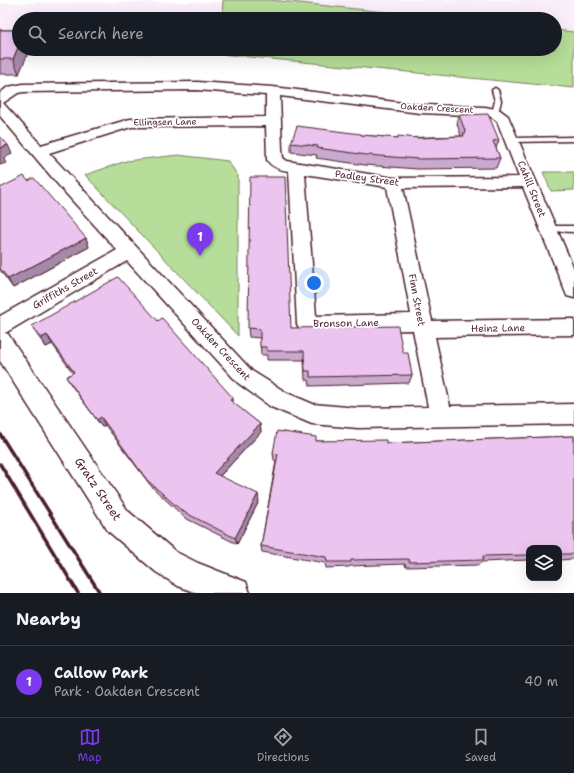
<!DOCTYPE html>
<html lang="en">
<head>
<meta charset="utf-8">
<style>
	body { margin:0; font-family:"Shantell Sans",sans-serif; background:#20242c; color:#f1f3f6 }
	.controls { position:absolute; right:12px; bottom:12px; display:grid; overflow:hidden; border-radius:8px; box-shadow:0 4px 16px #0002 }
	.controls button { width:36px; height:36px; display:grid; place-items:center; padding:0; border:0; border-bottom:1px solid #363941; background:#171b24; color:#f1f3f6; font:20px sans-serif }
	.you { position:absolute; left:314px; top:283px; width:14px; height:14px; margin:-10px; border:3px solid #fff; border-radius:50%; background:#1a73e8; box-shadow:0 0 0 6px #1a73e833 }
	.badge { display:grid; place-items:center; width:26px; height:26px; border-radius:50%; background:#7c3aed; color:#fff; font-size:13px; font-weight:700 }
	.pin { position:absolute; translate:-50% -33px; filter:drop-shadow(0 1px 2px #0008) }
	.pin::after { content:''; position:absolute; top:21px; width:14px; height:12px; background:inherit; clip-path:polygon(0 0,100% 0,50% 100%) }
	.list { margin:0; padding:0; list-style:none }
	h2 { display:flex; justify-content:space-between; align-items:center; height:52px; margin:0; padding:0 16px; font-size:17px }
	h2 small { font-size:13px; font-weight:400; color:#9ea1a6 }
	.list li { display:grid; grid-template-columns:26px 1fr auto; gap:12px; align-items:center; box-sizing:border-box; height:72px; padding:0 16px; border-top:1px solid #363941 }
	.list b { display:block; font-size:15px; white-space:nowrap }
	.list p { margin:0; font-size:13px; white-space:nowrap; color:#9ea1a6 }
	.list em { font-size:13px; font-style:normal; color:#9ea1a6 }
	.icon { flex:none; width:22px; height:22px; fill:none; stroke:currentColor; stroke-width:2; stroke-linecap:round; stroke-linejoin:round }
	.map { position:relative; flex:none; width:574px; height:593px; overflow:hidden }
	.search { position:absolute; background:#171b24; box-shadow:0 4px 16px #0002; left:12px; right:12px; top:12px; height:44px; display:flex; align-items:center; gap:10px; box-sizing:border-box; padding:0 14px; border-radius:22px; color:#9ea1a6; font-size:15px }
	.sheet { height:124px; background:#171b24 }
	nav { display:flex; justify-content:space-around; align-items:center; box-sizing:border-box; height:56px; border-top:1px solid #363941; background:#171b24; font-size:11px; color:#9ea1a6 }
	nav a { display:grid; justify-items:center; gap:2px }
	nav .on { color:#7c3aed }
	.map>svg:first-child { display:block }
	.built { fill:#f9eefa }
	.green { fill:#b6dd99; stroke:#807e62 }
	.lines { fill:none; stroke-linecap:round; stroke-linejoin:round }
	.lane-casing { stroke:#4a1f2b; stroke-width:3 }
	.street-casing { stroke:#4a1f2b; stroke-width:3 }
	.secondary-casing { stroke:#4a1f2b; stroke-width:3 }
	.lane { fill:#fff; fill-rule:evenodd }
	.street { fill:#fff; fill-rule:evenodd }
	.secondary { fill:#fff; fill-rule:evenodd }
	.rail { stroke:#4a1f2b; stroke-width:3.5 }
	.wall { fill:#caa9ce; stroke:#4a1f2b }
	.shaded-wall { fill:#a48aa7; stroke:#4a1f2b }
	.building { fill:#ebc5ef; stroke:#4a1f2b }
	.labels { text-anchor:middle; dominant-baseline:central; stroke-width:3.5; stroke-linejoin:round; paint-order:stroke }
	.far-street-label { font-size:9px; fill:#4a1f2b; stroke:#fff }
	.street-label { font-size:10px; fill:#4a1f2b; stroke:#fff }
	.near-street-label { font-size:12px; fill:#4a1f2b; stroke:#fff }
</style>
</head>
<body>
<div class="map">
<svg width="574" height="593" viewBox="0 0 574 593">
	<rect width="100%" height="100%" fill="#fff"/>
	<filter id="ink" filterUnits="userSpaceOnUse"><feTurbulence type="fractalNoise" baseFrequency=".025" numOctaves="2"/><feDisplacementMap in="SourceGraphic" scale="8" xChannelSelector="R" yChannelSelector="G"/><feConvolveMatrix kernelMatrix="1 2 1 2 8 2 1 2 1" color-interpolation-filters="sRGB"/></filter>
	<g filter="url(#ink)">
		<g class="built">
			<polygon points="271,0 574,0 574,32 555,30 555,19 451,19"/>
			<polygon points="223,2 222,19 19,19 19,49 219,49 219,54 0,56 0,3"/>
		</g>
		<g class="green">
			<polygon points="223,0 271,0 451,19 222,19"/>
			<polygon points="555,30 574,32 574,88 219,54 219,49 555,49"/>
			<polygon points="178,155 228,161 238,176 238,336 85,175 126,161"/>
			<polygon points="543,172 574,172 574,190 551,191"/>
		</g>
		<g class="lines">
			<defs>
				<g id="lane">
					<polygon points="495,88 498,90 501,101 498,113 495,115 492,113 495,101 492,90"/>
					<polygon points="574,137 574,141 512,142 508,140 512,138"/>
					<polygon points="548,226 574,226 574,232 545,231 544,229"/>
				</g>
				<path id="street" d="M 197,82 L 273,87 L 420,105 L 485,107 L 500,110 L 508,116 L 574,269 L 574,298 L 567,296 L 565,291 L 523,187 L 403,188 L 432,321 L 574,319 L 574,335 L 435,337 L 450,406 L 574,404 L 574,424 L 358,428 L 312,424 L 271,407 L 238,383 L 127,261 L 7,332 L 0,334 L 0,316 L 117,250 L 61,188 L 0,116 L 0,93 L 8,87 L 23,84 ZM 197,90 L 266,95 L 266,117 L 130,119 L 41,145 L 3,103 L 18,93 L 23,92 ZM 280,96 L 420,113 L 490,116 L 497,121 L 519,177 L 394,178 L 287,161 L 283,158 L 282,150 ZM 266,126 L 267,160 C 272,168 281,170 289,171 L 297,324 L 300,330 L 307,332 L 413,330 L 428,407 L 358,408 L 313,404 L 287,393 L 252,371 L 49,153 L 131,127 ZM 305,174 L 387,187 L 411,314 L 316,316 Z"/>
				<polygon id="secondary" points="0,331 8,334 128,511 176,552 198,563 246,582 250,593 197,593 178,586 156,572 108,531 0,361"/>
			</defs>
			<use href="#lane" class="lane-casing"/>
			<use href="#street" class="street-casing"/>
			<use href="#secondary" class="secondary-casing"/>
			<use href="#lane" class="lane"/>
			<use href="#street" class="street"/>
			<use href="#secondary" class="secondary"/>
			<g class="rail">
				<polyline points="0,434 100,593"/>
				<polyline points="0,464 78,593"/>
			</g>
		</g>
		<g class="wall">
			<rect x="0" y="30" width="19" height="44"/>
			<polygon points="459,115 499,140 496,148 500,158 496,168 417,169 365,165 316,158 317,155 291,152 291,143 361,135 398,138 461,136 457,124"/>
			<polygon points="28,181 86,238 89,247 13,288 0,270 0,188"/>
			<polygon points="158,321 233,403 260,424 261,432 220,476 259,501 237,544 185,518 151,486 105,425 102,427 71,385 66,377 73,373 52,344 46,347 37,335 32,326"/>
			<polygon points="248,328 291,328 403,353 412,375 409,383 310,386 309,380 305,380 304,360 267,360 267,355 261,355 260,338 249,337"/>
			<polygon points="574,436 574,559 559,560 559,548 529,548 529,560 482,562 478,565 406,567 405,564 350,566 349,567 326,568 325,563 262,552 261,546 276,461 274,460 273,453 316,441 386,443"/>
		</g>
		<g class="shaded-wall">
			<polygon points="19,45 19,49 30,49 19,74 13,59"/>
			<polygon points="8,145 12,154 4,158 6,163 0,165 0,148"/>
			<polygon points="86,238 89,247 13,288 8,279"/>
			<polygon points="47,335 52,344 46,347 41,338"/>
			<polygon points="233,398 234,406 230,400"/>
			<polygon points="101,417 105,425 102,427 97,420"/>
			<polygon points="260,424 261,432 216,480 214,473"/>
			<polygon points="258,494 259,501 237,544 235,538"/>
		</g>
		<g class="building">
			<polygon points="0,30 19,30 19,45 13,59 0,59"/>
			<polygon points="488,114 499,140 493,141 500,158 419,159 367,155 317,148 318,146 291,143 297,126 361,134 361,135 398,138 398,136 418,138 464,136 463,133 466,133 459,115"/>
			<polygon points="0,136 8,145 0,148"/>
			<polygon points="24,176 28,181 34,178 86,238 8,279 0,268 0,188"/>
			<polygon points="250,177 285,177 291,328 398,326 403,353 408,353 412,375 310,377 310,371 305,371 304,351 267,351 266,347 260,347 260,329 248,328"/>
			<polygon points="118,277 158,321 162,318 233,398 230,400 260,424 214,473 258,494 235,538 182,511 147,480 101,417 97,420 66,377 74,372 47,335 41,338 32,326"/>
			<polygon points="277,431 316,437 316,441 386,440 386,443 574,436 574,554 559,554 559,548 529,548 529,555 483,556 483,560 409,562 409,559 351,560 351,562 327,562 326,557 261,546 278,454 273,453"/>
		</g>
	</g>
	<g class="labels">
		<g class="far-street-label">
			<text transform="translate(437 108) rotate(3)">Oakden Crescent</text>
			<text transform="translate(165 122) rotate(-1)">Ellingsen Lane</text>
		</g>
		<g class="street-label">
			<text transform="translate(367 178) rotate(8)">Padley Street</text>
			<text transform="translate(532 189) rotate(68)">Cahill Street</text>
			<text transform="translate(65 288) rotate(-30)">Griffiths Street</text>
			<text transform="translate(417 300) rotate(79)">Finn Street</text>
			<text transform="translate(346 323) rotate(-1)">Bronson Lane</text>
			<text transform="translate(498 328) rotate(-1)">Heinz Lane</text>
			<text transform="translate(221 349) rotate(47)">Oakden Crescent</text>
		</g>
		<g class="near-street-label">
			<text transform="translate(98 489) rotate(56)">Gratz Street</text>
		</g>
	</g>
</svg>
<div class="controls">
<button><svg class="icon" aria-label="layers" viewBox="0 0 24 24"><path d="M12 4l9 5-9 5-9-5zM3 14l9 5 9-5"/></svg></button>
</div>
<div class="you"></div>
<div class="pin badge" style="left:200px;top:256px">1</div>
<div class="search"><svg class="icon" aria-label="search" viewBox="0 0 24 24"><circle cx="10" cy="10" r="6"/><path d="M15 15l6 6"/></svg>Search here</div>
</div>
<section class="sheet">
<h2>Nearby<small></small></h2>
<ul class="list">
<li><span class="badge">1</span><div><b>Callow Park</b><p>Park · Oakden Crescent</p></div><em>40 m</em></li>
</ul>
</section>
<nav>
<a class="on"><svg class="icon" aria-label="map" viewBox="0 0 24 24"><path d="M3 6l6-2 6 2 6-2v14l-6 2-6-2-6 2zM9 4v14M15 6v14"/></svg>Map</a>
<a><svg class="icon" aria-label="directions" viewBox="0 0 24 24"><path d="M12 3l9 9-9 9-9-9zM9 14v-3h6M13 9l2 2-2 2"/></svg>Directions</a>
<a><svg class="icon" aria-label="saved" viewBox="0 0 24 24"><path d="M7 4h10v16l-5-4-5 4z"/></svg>Saved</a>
</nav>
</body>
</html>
